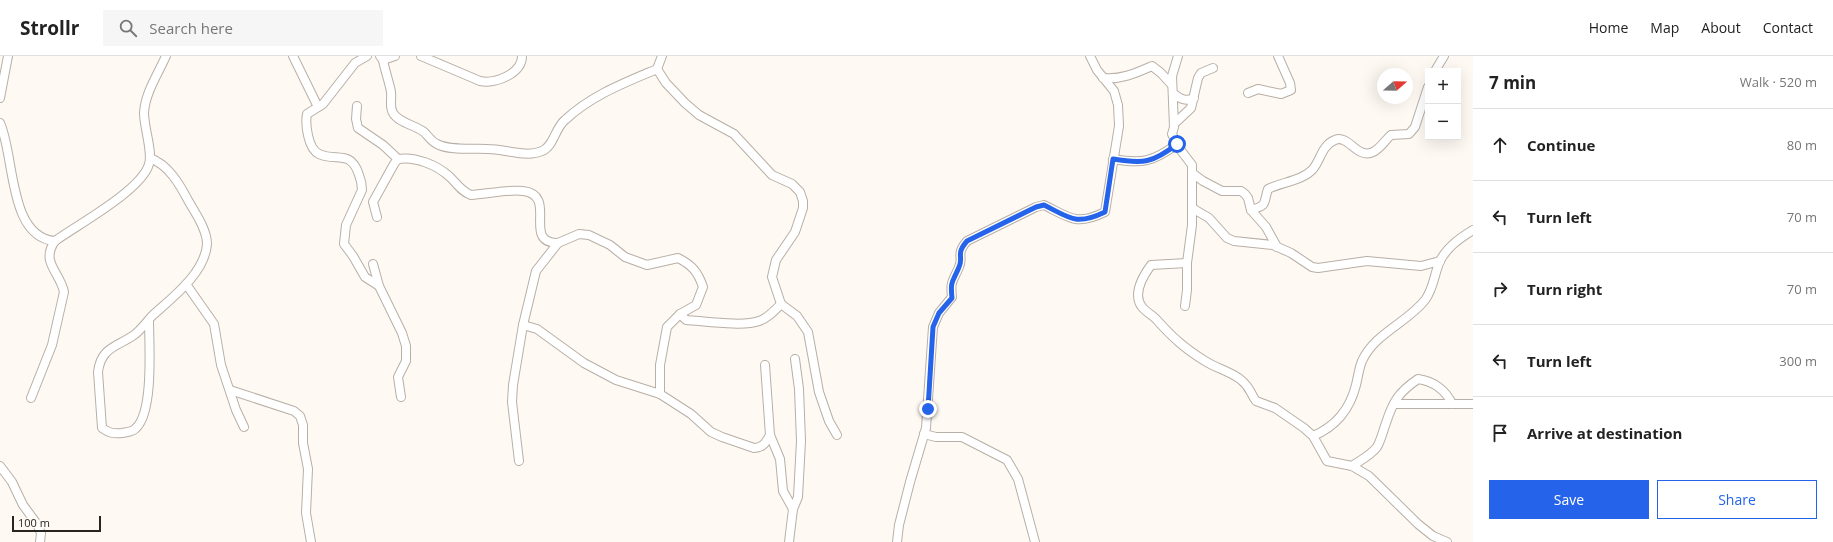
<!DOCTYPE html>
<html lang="en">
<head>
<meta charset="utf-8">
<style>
	body { margin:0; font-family:"Open Sans",sans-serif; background:#f6f6f6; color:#222 }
	.controls { position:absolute; right:12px; top:12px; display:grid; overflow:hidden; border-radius:0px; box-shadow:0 4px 16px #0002 }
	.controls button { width:36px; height:36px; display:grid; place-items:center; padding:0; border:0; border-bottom:1px solid #e0e0e0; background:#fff; color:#222; font:20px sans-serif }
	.compass { position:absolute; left:1377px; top:12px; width:36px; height:36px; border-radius:50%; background:#fff; box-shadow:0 4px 16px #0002; rotate:70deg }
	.scale { position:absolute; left:12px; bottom:10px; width:89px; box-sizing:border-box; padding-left:4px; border:2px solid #282421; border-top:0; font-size:11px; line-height:14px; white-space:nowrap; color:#282421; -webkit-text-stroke:3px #fef9f3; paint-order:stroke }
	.stop { position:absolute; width:12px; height:12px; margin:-9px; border:3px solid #2563eb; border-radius:50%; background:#fff }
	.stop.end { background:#2563eb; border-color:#fff; box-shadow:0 1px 4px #0008 }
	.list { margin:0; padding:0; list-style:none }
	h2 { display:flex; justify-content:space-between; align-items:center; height:52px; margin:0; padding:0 16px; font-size:17px }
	h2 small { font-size:13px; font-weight:400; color:#767676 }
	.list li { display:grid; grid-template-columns:26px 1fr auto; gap:12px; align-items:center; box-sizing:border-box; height:72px; padding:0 16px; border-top:1px solid #e0e0e0 }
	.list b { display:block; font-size:15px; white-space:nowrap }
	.list em { font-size:13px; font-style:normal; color:#767676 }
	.actions { display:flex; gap:8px; padding:12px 16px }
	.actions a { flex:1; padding:9px 0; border:1px solid #2563eb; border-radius:0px; text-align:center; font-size:14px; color:#2563eb }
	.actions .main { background:#2563eb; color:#fff }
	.icon { flex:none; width:22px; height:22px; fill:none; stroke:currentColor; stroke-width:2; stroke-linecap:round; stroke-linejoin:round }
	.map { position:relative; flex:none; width:1473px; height:486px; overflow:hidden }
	header { display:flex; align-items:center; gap:24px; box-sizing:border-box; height:56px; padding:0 20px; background:#fff; border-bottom:1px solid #e0e0e0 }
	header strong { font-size:19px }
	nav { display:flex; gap:22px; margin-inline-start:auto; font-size:14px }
	.search { width:280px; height:36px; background:#f6f6f6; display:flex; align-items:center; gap:10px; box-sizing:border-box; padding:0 14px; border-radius:0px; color:#767676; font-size:15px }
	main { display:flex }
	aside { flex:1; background:#fff }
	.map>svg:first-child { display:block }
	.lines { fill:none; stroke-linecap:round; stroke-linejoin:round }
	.minor-casing { stroke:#b8afa6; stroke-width:10 }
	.minor { stroke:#fff; stroke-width:8 }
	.route { stroke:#2563eb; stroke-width:5 }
</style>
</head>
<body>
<header>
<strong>Strollr</strong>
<div class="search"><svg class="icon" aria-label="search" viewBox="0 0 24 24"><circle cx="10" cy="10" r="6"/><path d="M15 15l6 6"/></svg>Search here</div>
<nav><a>Home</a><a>Map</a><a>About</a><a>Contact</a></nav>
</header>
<main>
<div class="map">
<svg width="1473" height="486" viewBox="0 0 1473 486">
	<rect width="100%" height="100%" fill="#fef9f3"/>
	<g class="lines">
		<defs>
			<g id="minor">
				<polyline points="293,0 318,51"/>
				<path d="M 367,0 L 355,7 L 323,48 L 307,58 C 305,68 308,93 319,98 C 336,106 351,93 359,119 C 361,124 362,129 362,134 L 346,169 L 344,188 L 353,200 L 365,221 L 379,230"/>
				<path d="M 380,0 L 383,4 C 385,15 389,25 391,36 C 392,43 389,50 393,57 C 399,67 415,69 424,76 C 428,80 432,86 437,88 C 450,95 474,92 488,93 C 505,93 526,102 542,95 C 554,90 555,72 565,64 C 592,39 624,27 657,13 L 662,0"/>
				<path d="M 421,0 L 480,25 C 495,28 522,18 522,0"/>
				<polyline points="1178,0 1172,20 1174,71 1172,78 1179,92 1192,109 1192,169 1187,207 1187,234 1185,250"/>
				<polyline points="383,4 395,0"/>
				<polyline points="657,13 666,27 685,47 699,59 734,78 772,119 792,128 800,136 803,145 803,152 795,176 776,204 772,221 781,248 797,260 808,276 819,336 829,365 837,379"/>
				<polyline points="1435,15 1444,0"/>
				<path d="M 1103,22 C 1121,24 1136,17 1152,10 L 1161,17 L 1171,28"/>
				<path d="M 1173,37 C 1180,43 1186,46 1194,42"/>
				<polyline points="1248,37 1258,33 1281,38 1291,34 1290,27 1278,0"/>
				<polyline points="0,42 8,0"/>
				<polyline points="357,50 356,63 358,72 383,89 398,103"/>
				<path d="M 0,67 C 15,100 8,181 55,185"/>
				<polyline points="1174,68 1191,52 1198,22 1201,17 1213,12"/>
				<path d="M 1113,103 C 1142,108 1153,106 1177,88"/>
				<polyline points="1192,117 1203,125 1222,135 1241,135 1245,138 1248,142 1251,154 1266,171 1277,191"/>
				<polyline points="1192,152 1209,162 1227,182 1234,185 1273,189 1291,197 1312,211 1318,212 1367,205 1421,210 1440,205"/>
				<path d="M 1251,154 C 1268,149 1263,148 1268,133 C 1282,126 1302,125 1313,113 C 1321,103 1322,89 1335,84 C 1348,78 1358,104 1373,96 C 1381,92 1385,84 1391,79 L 1409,78 L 1415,71 L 1428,31"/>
				<path d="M 377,161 L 373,146 L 394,108 L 398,103 C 415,100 437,109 450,121 C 457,128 462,136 471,139 C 486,138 511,133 523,135 C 559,139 521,187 558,187"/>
				<path d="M 1187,207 L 1151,209 C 1143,220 1132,238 1142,251 C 1146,256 1152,259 1156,263 C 1172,281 1184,292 1205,305 C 1216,312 1229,315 1240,323 C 1251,332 1249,335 1256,345 L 1275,352 L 1304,372 L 1313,380 L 1327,405 L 1352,410 L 1369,420 L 1418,468 L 1433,480 L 1447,486"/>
				<polyline points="373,208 379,230 402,277 406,290 406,305 398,321 401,341"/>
				<polyline points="186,228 214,268 221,309 236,354 244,371"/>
				<path d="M 680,258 L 686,264 C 704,265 743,271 759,265 C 768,262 774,255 781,248"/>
				<path d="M 149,264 C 149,288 154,355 136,372 C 133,376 127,376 122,377 C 114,378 109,377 102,372 L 98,316 C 101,291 117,291 134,279 C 141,274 147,265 153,259 C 172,242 205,217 207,188 C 207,174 196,158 189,146 C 180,129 169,109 150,102"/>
				<path d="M 523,269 L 537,273 L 584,307 L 616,324 L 660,338 L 691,358 L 711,376 L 722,381 L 754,392 C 763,392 766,386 770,379"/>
				<polyline points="765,309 770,379 780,403 783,435 793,453"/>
				<polyline points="230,334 294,355 300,360 303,369 303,387 308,413 306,457 311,486"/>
				<path d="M 31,342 L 52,289 L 64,236 C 60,216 40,206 55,185 C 77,169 142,134 149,108 C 153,96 144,72 144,57 C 145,37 158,18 166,0"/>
				<polyline points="1394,348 1473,348"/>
				<polyline points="924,378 936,381 962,381 1007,404 1018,423 1035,486"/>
				<path d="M 1313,380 C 1337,370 1350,353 1356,329 C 1358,321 1359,312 1362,305 C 1375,277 1407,267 1425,244 C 1434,232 1434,218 1440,205 C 1447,191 1460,182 1473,174"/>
				<path d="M 519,405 L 512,346 L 513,329 L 523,269 L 536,215 L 558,187 L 579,178 L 589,179 L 610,189 L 625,201 L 647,209 L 678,202 C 692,209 698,216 703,231 L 696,249 L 680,258 L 667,271 L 660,309 L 660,338"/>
				<polyline points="0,410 12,426 23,449 37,468 41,477 40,486"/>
				<path d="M 1352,410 C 1361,404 1371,399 1377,391 C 1381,384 1383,375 1386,367 C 1393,345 1399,336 1418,323 C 1433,325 1446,334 1452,348"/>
				<polyline points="789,486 793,453 798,441 801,385 799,333 795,303"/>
				<path d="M 897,486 L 899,469 L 910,426 L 926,372 L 933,271 L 939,257 L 952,241 C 950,224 953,226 959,211 C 964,201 955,199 967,185 L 1036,151 L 1044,149 C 1070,162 1076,170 1105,156 L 1119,70 L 1118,49 L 1114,35 L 1097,14 L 1090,0"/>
			</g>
		</defs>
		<use href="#minor" class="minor-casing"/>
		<use href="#minor" class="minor"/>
	</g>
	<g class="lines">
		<path class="route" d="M 928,353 L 933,271 L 939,257 L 952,242 C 950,224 953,226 959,211 C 964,200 955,199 967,185 L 1036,151 L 1044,149 C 1070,162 1076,170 1105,156 L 1113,103 C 1143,108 1153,107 1177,88"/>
	</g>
</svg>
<div class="controls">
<button>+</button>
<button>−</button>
</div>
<svg class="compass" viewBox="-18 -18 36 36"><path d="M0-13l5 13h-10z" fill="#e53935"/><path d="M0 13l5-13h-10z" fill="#767676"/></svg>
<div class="scale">100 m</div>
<div class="stop" style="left:1177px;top:88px"></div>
<div class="stop end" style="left:928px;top:353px"></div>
</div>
<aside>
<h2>7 min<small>Walk · 520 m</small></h2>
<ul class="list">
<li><svg class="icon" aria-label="ahead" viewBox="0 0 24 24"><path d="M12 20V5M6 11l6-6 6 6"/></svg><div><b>Continue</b></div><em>80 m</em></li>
<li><svg class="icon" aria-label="left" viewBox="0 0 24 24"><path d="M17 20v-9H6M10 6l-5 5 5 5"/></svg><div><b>Turn left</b></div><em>70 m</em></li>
<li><svg class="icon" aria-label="right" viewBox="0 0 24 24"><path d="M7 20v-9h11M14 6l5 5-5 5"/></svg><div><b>Turn right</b></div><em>70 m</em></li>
<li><svg class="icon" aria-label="left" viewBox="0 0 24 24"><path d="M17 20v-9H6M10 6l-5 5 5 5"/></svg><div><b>Turn left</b></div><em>300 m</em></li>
<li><svg class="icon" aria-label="arrive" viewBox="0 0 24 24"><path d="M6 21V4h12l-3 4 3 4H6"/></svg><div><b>Arrive at destination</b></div></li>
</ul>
<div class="actions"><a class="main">Save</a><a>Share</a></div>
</aside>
</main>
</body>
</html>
